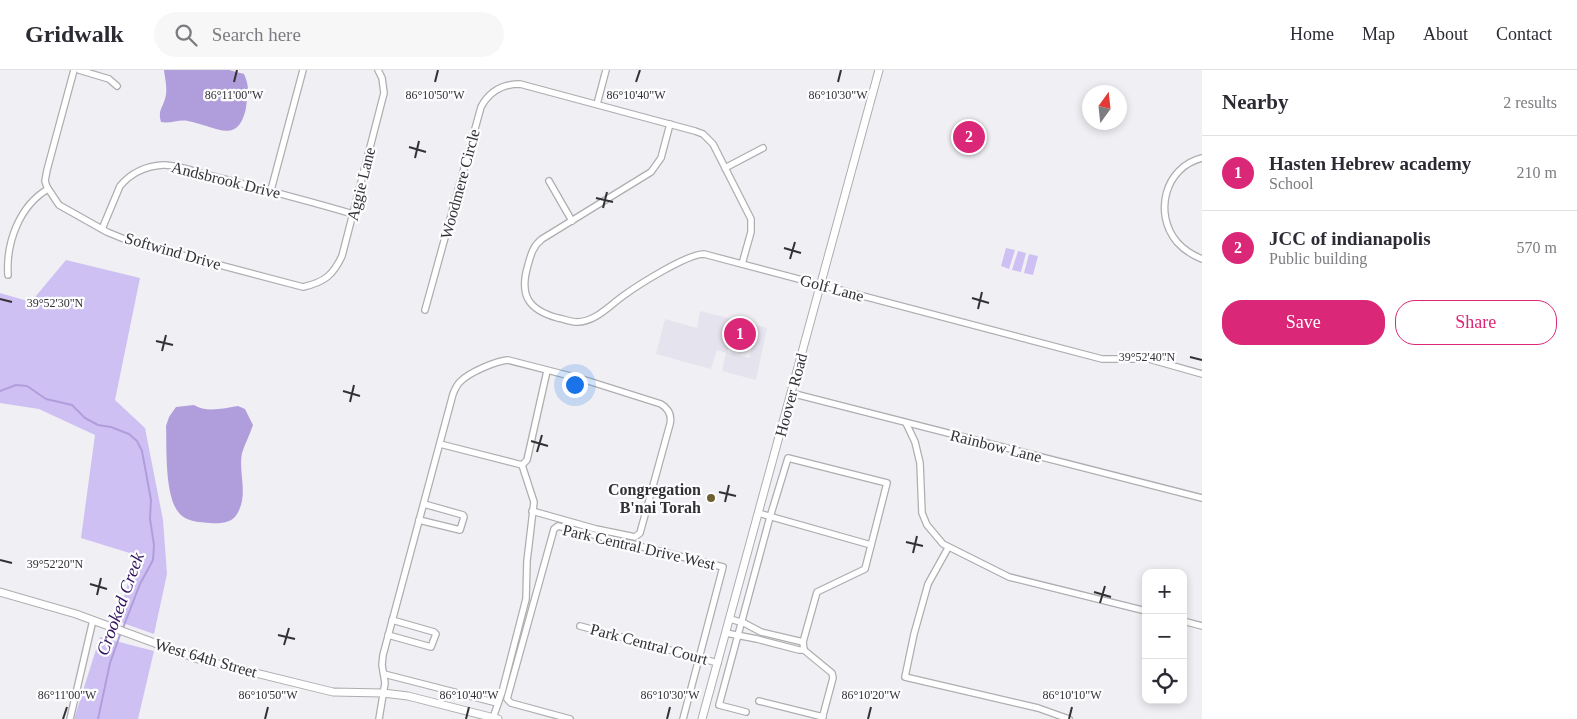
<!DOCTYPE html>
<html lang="en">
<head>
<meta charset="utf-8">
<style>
	body { margin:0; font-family:Georgia,serif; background:#f7f7f7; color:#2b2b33 }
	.controls { position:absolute; right:15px; bottom:15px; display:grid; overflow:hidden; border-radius:10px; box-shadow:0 2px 8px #0003 }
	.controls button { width:45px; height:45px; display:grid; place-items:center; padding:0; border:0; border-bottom:1px solid #e1e1e2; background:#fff; color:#2b2b33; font:25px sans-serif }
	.compass { position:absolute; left:1082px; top:15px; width:45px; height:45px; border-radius:50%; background:#fff; box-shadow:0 2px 8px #0003; rotate:15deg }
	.you { position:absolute; left:574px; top:314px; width:18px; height:18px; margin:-12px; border:4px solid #fff; border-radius:50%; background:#1a73e8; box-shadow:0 0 0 8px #1a73e833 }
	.badge { display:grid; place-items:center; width:32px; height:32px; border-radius:50%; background:#db2777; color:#fff; font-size:16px; font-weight:700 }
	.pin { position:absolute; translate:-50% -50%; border:2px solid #fff; box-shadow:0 1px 5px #0006 }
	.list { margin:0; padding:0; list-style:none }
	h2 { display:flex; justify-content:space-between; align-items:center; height:65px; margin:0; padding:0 20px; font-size:21px }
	h2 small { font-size:16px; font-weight:400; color:#7c7c81 }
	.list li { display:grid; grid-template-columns:32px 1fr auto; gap:15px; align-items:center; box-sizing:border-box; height:75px; padding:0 20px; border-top:1px solid #e1e1e2 }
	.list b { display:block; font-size:19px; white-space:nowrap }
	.list p { margin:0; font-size:16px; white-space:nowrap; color:#7c7c81 }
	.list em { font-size:16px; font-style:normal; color:#7c7c81 }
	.actions { display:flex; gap:10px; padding:15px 20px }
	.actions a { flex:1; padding:11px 0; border:1px solid #db2777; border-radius:20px; text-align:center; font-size:18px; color:#db2777 }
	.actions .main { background:#db2777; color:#fff }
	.icon { flex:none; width:28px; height:28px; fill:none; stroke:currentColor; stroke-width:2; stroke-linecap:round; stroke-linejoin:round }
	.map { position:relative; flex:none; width:1202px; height:649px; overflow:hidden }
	header { display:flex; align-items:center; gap:30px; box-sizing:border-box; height:70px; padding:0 25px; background:#fff; border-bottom:1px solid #e1e1e2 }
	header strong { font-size:24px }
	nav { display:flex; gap:28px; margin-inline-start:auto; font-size:18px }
	.search { width:350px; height:45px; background:#f7f7f7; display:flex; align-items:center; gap:12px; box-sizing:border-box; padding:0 18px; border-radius:28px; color:#7c7c81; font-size:19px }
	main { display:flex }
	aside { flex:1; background:#fff }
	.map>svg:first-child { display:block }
	.built { fill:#e5e3ee; fill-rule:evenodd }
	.green { fill:#cec0f3 }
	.water { fill:#b09edc }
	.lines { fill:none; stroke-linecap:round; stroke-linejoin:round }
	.stream { stroke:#b09edc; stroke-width:2 }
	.minor-casing { stroke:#aeadb0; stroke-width:8 }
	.tertiary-casing { stroke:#aeadb0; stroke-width:9 }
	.minor { stroke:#fff; stroke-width:5.5 }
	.tertiary { stroke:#fff; stroke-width:7 }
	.ticks { fill:none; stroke:#323133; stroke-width:2 }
	.poi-dot { fill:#6d622f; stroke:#fdfdff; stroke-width:2 }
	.labels { text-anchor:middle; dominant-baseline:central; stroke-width:4.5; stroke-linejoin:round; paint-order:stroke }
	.street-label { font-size:16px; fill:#323133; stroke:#fdfdff }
	.poi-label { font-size:16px; font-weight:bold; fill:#323133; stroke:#fdfdff; text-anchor:end }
	.water-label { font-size:18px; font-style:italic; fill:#33155d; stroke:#fdfdff }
	.ticks-label { font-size:12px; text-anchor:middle; fill:#323133; stroke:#fdfdff; stroke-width:4.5; stroke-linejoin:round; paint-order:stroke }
</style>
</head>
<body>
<header>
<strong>Gridwalk</strong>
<div class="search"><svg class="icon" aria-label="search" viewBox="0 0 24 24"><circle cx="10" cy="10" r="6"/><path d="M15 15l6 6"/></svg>Search here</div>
<nav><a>Home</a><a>Map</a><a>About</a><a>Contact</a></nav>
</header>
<main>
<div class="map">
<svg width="1202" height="649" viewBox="0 0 1202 649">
	<rect width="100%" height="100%" fill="#f0eff3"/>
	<path class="built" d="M 700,241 L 767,258 L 756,310 L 722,301 L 726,283 L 717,280 L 711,299 L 656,284 L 665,249 L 697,258 ZM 731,269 L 753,274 L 749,288 L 727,282 Z"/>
	<g class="green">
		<polygon points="1006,178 1015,180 1009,199 1001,196"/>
		<polygon points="1018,181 1026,183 1021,202 1012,200"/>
		<polygon points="1029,184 1038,186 1033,205 1024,203"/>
		<polygon points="66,190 140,208 115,330 145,358 163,450 167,504 154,564 117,551 136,485 81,468 95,365 39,339 0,333 0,223 31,232"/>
		<polygon points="100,567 154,581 138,649 74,649"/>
	</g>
	<g class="water">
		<path d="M 164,0 L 229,0 L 244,4 C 250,18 248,22 246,38 C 238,76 215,56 188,51 C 179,49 170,54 161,52 C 158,40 162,39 165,29 C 168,20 165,9 164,0 Z"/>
		<path d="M 194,335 C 206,343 225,338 238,336 L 245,339 L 253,355 C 250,364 245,374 242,383 C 238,402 249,425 237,444 C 232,453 220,454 210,453 C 200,452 188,452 181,445 C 164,430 167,378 166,356 L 169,347 L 176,337 Z"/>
	</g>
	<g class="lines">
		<g class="stream">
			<polyline points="0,321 16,315 27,316 46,329 72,335 85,348 98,355 111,357 129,364 137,371 142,381 151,430 150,449 154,475 153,490 140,514 123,558"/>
			<polyline points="98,649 110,593 121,562"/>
		</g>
		<defs>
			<g id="minor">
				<path d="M 74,0 L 47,100 L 45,111 L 47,117 L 59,135 L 107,162 L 129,171 L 303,217 C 325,212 333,205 342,186 L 384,23 L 382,8 L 378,0"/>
				<polyline points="79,0 109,9 117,16"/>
				<polyline points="597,34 606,0"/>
				<path d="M 670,54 L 661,88 L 651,102 L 542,169 C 533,176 531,184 528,195 C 519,225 528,240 558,248 C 564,249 571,252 577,252 C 595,252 609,236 623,226 C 638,215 687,184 704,184 L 1102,289 L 1149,289 L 1202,304"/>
				<path d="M 1202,88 C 1165,97 1153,143 1177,172 C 1184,180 1192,185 1202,189"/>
				<polyline points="725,98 763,78"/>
				<polyline points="549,111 572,151"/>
				<polyline points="271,120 303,0"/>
				<path d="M 102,159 L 120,116 C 131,103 146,96 163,95 C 177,94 198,103 212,106 C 259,118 306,130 353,144"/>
				<path d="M 8,205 C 6,173 19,136 48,119"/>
				<path d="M 425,240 L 481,37 C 489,22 502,14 520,14 L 695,61 L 703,64 L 713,74 L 751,149 L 751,162 L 742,194"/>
				<polyline points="791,323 1202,428"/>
				<polyline points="906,353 915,372 920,393 922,443 927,455 943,474 1009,507 1146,541"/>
				<polyline points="440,374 522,395"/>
				<polyline points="522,395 527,390 547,301"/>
				<polyline points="758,443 871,475"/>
				<polyline points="419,450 460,460 464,447 463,445 424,434"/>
				<polyline points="948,478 928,514 914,564 905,607 1038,638 1069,649"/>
				<polyline points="730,549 744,553 761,562 803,572"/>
				<polyline points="1183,551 1202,556"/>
				<polyline points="580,556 718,593"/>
				<polyline points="726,563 757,569 799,580 804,580"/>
				<polyline points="388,565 431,577 436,564 434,562 392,550"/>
				<polyline points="384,604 497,633"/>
				<polyline points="759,631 823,647"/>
				<polyline points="746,642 719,635 770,447 788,388 887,413 865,499 817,522 803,572 804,580 832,603 833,608 822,649"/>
				<polyline points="493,648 502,622 526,529 527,491 534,432 522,395"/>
				<polyline points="70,649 93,550"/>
				<path d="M 379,649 L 385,613 L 382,595 L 383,585 L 453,324 C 455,319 457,314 461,311 C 470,302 496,291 508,290 L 582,309 L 661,334 C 669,339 672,345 670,354 L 640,463 L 635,467 L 596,459 L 532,441"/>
				<polyline points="570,649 511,633 507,629 554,459 558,456 723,497 683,649"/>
			</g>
			<g id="tertiary">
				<polyline points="0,522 76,544 198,589 333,622 383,623 408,626 498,649"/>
				<polyline points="702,649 879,0"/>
			</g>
		</defs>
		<use href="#minor" class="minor-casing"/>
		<use href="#tertiary" class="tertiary-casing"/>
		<use href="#minor" class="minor"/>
		<use href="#tertiary" class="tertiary"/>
	</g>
	<path class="ticks" d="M 234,12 L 237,0M 435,12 L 438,0M 636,12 L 640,0M 838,12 L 841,0M 409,77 L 426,82M 415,88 L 419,71M 596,128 L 613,132M 603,138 L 607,122M 784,178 L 801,183M 790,189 L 795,172M 972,228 L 989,233M 0,229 L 12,232M 978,239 L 982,222M 156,271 L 173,275M 162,281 L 166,265M 1190,287 L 1202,290M 343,321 L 360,326M 350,332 L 354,315M 531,371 L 548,376M 537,382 L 542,365M 719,422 L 736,426M 725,432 L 729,415M 906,472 L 923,476M 913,483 L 917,466M 0,490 L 12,493M 90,514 L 107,519M 1094,522 L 1111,527M 97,525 L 101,508M 1100,533 L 1105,516M 278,565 L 295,569M 284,575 L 289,558M 63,649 L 67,637M 265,649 L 268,637M 466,649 L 469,637M 667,649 L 670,637M 868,649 L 871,637M 1069,649 L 1072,637"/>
	<circle class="poi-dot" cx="711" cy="428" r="5"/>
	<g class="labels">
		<g class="street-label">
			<text transform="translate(226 110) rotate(14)">Andsbrook Drive</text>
			<text transform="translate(361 114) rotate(-76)">Aggie Lane</text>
			<text transform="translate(460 114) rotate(-75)">Woodmere Circle</text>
			<text transform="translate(173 181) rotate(16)">Softwind Drive</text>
			<text transform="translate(832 218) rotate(15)">Golf Lane</text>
			<text transform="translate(791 325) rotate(-75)">Hoover Road</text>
			<text transform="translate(996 376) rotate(14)">Rainbow Lane</text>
			<text transform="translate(639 477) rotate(13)">Park Central Drive West</text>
			<text transform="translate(649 574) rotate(15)">Park Central Court</text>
			<text transform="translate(206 588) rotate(16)">West 64th Street</text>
		</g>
		<g class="poi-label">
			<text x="701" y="419">Congregation<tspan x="701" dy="18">B'nai Torah</tspan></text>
		</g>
		<g class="water-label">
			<text transform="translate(120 534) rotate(-70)">Crooked Creek</text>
		</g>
	</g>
	<g class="ticks-label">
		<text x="234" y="29">86°11'00"W</text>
		<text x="435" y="29">86°10'50"W</text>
		<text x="636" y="29">86°10'40"W</text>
		<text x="838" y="29">86°10'30"W</text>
		<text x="55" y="237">39°52'30"N</text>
		<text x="1147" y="291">39°52'40"N</text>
		<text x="55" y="498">39°52'20"N</text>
		<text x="67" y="629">86°11'00"W</text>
		<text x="268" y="629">86°10'50"W</text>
		<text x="469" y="629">86°10'40"W</text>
		<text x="670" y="629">86°10'30"W</text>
		<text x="871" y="629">86°10'20"W</text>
		<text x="1072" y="629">86°10'10"W</text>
	</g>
</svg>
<div class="controls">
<button>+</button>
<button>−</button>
<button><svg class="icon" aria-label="locate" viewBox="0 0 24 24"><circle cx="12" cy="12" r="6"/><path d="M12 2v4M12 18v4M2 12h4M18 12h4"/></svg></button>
</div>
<svg class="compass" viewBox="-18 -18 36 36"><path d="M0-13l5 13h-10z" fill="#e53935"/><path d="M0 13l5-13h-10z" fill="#7c7c81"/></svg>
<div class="you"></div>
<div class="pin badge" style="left:740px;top:264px">1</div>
<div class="pin badge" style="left:969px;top:67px">2</div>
</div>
<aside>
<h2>Nearby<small>2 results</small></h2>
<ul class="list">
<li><span class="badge">1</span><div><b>Hasten Hebrew academy</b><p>School</p></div><em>210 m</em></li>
<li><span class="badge">2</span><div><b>JCC of indianapolis</b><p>Public building</p></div><em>570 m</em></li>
</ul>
<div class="actions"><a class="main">Save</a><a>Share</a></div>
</aside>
</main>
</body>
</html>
